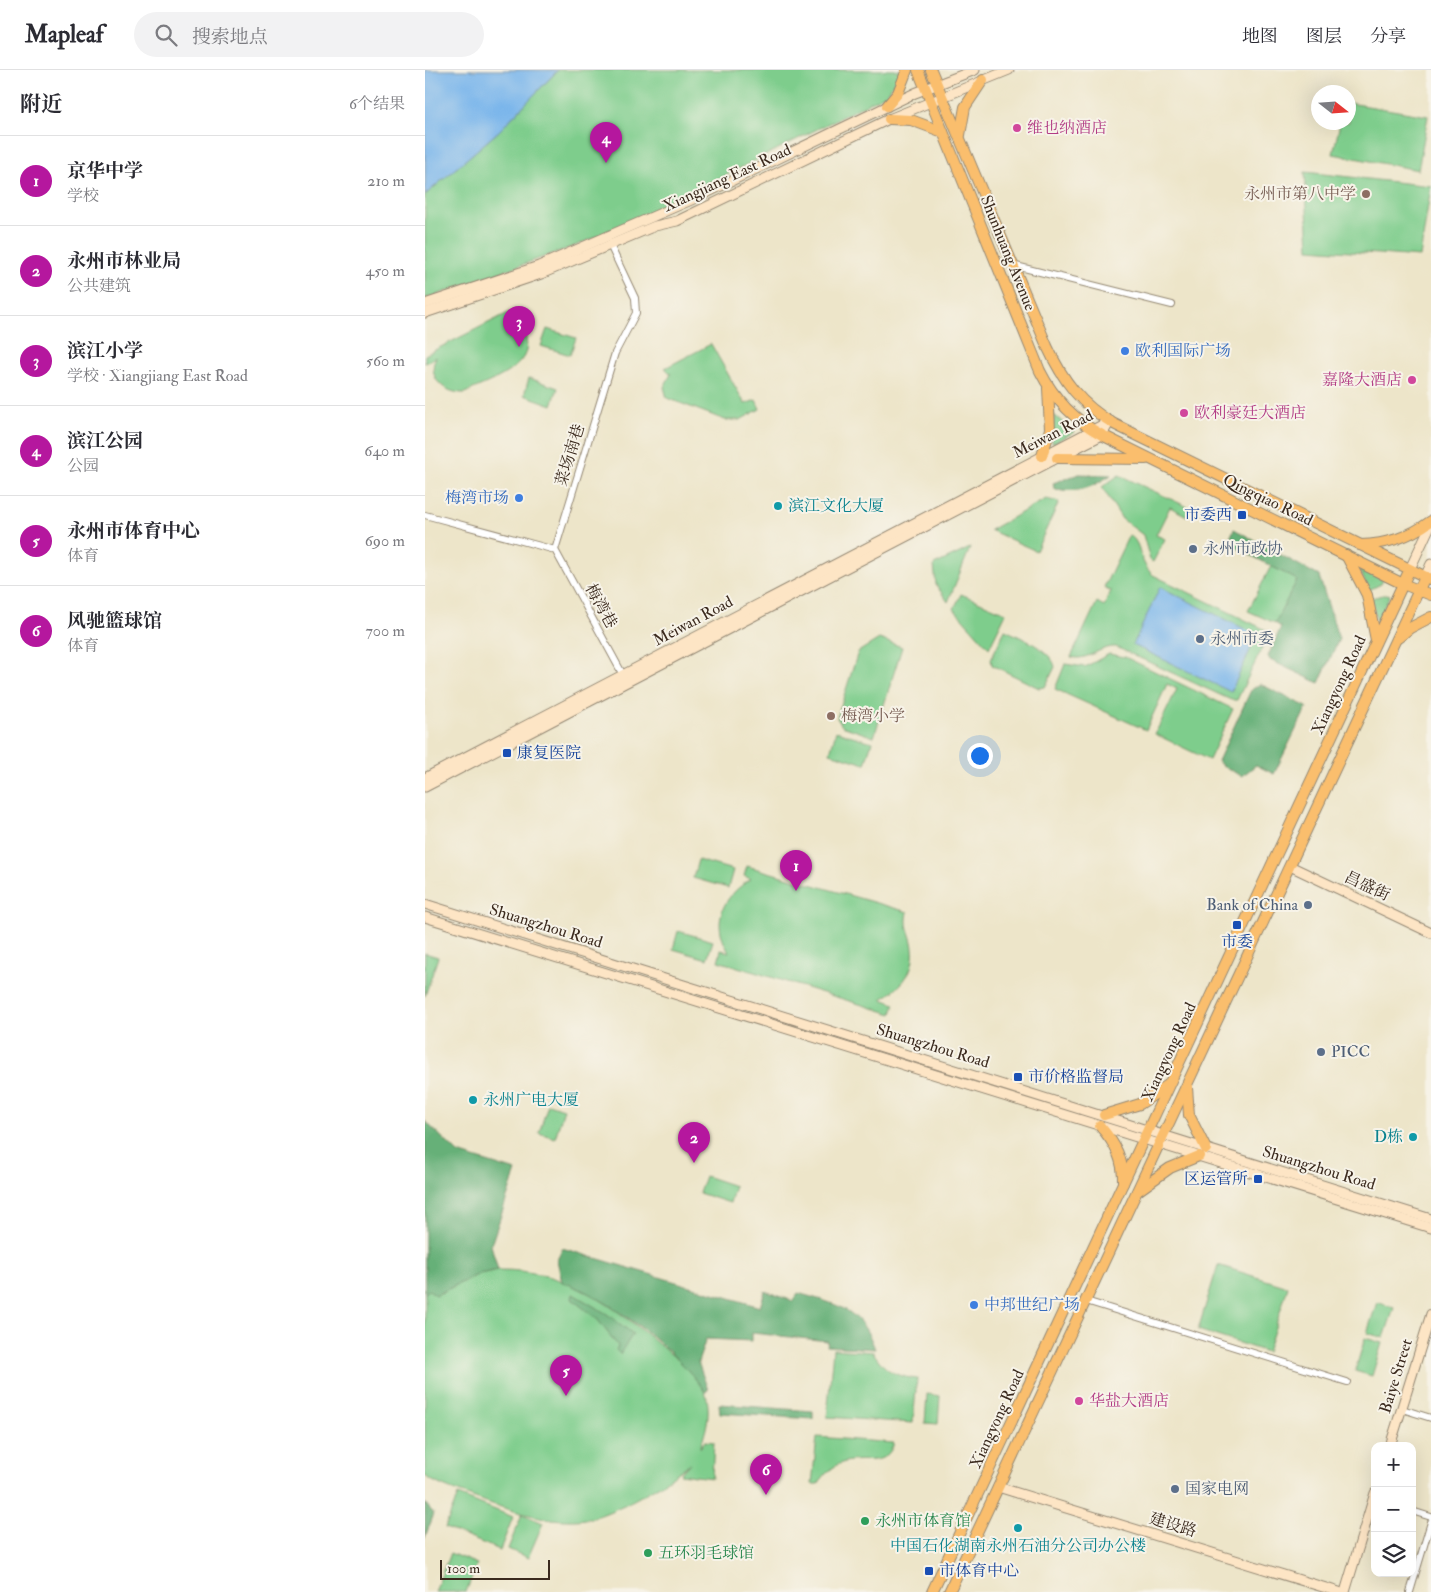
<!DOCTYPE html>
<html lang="zh">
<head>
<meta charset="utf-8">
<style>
	body { margin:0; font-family:"IM FELL Double Pica","Noto Serif SC",serif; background:#f2f2f3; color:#2b2b33 }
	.controls { position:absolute; right:15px; bottom:15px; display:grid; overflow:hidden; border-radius:10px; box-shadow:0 5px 20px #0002 }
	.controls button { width:45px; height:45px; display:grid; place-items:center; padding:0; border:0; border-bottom:1px solid #e1e1e2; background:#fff; color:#2b2b33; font:25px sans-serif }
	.compass { position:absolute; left:886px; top:15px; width:45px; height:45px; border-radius:50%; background:#fff; box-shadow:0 5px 20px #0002; rotate:107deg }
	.scale { position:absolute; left:15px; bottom:12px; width:110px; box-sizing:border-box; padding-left:5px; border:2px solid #3b2a1e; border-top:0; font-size:14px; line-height:18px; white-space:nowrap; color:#3b2a1e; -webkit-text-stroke:4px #f7f3e8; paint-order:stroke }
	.you { position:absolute; left:554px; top:685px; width:18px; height:18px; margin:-12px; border:4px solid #fff; border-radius:50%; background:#1a73e8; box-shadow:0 0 0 8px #1a73e833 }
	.badge { display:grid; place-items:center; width:32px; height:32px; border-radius:50%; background:#b5179e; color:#fff; font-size:16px; font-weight:700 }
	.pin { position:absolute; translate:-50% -41px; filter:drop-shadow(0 1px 2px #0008) }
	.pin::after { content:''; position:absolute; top:26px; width:18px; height:15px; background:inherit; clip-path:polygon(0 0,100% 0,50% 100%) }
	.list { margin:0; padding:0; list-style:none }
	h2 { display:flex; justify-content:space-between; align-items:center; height:65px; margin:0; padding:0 20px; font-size:21px }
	h2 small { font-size:16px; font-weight:400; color:#7c7c81 }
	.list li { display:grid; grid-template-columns:32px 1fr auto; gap:15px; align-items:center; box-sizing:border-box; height:90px; padding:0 20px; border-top:1px solid #e1e1e2 }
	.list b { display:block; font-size:19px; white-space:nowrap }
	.list p { margin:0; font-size:16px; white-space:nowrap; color:#7c7c81 }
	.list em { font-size:16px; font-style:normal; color:#7c7c81 }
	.icon { flex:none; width:28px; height:28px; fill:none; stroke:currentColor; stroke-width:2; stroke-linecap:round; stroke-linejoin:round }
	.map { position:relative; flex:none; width:1006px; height:1522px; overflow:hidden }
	header { display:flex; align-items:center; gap:30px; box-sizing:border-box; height:70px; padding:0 25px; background:#fff; border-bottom:1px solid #e1e1e2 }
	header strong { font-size:24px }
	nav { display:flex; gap:28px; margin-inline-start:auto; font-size:18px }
	.search { width:350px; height:45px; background:#f2f2f3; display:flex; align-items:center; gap:12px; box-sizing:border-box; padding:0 18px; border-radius:28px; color:#7c7c81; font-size:19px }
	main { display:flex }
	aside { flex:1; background:#fff }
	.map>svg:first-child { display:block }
	.green { fill:#7ecd8c; stroke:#5c7c55 }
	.forest { fill:#66b078; stroke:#506d4b }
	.water { fill:#79b5eb; stroke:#5a7084 }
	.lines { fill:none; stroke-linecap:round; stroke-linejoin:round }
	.street-casing { stroke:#948874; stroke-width:8 }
	.secondary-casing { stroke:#948874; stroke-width:11 }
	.primary-casing { stroke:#948874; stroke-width:12 }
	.street { stroke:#fff; stroke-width:6 }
	.secondary { stroke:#fde5c5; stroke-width:9 }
	.primary { stroke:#fabe6d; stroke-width:10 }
	.hotel-dot { fill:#d1479c; stroke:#f7f3e8; stroke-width:2 }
	.education-dot { fill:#8d6e63; stroke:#f7f3e8; stroke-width:2 }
	.shop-dot { fill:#3f7fe0; stroke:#f7f3e8; stroke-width:2 }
	.culture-dot { fill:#0f9aa8; stroke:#f7f3e8; stroke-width:2 }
	.transit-dot { fill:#1a4fb4; stroke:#f7f3e8; stroke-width:2 }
	.service-dot { fill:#5c6f8a; stroke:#f7f3e8; stroke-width:2 }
	.leisure-dot { fill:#2e9e5b; stroke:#f7f3e8; stroke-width:2 }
	.labels { text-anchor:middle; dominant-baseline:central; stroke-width:4; stroke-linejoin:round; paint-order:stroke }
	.hotel-label { font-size:16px; fill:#b23c85; stroke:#f7f3e8; text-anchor:start }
	.street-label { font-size:16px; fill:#3b2a1e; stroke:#f7f3e8 }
	.education-label { font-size:16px; fill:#785e54; stroke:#f7f3e8; text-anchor:end }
	.shop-label { font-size:16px; fill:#366cbe; stroke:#f7f3e8; text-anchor:start }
	.culture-label { font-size:16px; fill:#0d838f; stroke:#f7f3e8; text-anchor:start }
	.transit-label { font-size:16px; fill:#164399; stroke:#f7f3e8; text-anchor:start }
	.service-label { font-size:16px; fill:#4e5e75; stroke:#f7f3e8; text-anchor:start }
	.leisure-label { font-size:16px; fill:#27864d; stroke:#f7f3e8; text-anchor:start }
</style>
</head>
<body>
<header>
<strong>Mapleaf</strong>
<div class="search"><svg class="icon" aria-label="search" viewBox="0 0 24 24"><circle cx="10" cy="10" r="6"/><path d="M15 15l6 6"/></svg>搜索地点</div>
<nav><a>地图</a><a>图层</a><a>分享</a></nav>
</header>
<main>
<aside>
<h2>附近<small>6个结果</small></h2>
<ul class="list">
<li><span class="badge">1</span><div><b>京华中学</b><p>学校</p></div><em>210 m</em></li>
<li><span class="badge">2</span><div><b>永州市林业局</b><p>公共建筑</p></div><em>450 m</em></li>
<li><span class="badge">3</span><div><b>滨江小学</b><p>学校 · Xiangjiang East Road</p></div><em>560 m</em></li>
<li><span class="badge">4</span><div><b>滨江公园</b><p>公园</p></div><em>640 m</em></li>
<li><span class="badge">5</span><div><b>永州市体育中心</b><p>体育</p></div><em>690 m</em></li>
<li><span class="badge">6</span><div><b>风驰篮球馆</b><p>体育</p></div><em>700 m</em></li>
</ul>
</aside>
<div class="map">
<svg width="1006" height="1522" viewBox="0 0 1006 1522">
	<rect width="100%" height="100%" fill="#f7f3e8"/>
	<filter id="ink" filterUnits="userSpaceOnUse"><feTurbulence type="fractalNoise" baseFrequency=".02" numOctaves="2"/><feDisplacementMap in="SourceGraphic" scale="10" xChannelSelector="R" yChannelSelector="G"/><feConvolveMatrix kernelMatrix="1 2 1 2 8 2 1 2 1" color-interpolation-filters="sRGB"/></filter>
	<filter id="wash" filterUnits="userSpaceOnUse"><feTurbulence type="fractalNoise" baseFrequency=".0096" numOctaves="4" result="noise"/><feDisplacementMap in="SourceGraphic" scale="20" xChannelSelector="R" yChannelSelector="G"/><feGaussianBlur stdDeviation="1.12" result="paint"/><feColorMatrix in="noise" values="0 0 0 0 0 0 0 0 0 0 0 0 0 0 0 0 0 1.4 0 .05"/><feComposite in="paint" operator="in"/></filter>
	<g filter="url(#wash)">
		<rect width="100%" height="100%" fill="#ede5c9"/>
		<g class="green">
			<polygon points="133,0 475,0 475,4 462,24 228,142 150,176 0,229 0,125 74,61"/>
			<polygon points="924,33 1003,46 993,100 908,84 915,53 924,52"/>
			<polygon points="880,102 1006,116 995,187 884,179"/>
			<path d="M 85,242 L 87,247 L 81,251 L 98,260 C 116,297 65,310 40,323 C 20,324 1,308 11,287 L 0,293 L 0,285 Z"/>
			<polygon points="122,259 151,268 145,285 116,276"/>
			<polygon points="286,274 320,334 331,330 335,339 315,350 300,350 242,328 239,317 246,304 240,298"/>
			<polygon points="104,308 133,318 127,335 99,325"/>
			<polygon points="629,345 649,362 629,373 627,373"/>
			<polygon points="694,405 765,438 762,446 745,437 731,465 740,469 728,492 725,490 718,465 697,449 677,417"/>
			<polygon points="621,429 634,432 611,481 565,460"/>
			<path d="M 704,465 C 718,473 712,491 728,505 L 843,561 L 843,566 L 812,630 L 806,630 L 691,577 C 674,576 663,592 646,587 L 672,532 L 679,536 L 686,521 L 679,517 Z"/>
			<polygon points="545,478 523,532 511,515 509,495"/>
			<polygon points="846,496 873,510 850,553 823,541"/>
			<polygon points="936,499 958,510 956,514 944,520 935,502"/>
			<polygon points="536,524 581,543 564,578 529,539"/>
			<polygon points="962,524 965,525 952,552 946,528"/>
			<path d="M 580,560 C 595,567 627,580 630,597 L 620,617 L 614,618 L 567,595 L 566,589 Z"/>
			<polygon points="454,569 477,577 449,667 417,656 412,648 433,582"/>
			<polygon points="684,584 700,587 808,639 784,690 730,664 752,619 742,614 721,660 630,619 640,594 660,597"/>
			<polygon points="411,661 447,672 440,694 405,683"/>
			<polygon points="273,790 308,800 303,818 268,808"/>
			<path d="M 322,796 L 483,842 C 480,857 484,859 487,872 C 493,898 478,917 457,929 L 470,934 L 467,944 L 293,891 L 296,880 L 304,882 C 285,851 298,826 326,809 L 319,806 Z"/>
			<polygon points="253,861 288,871 282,889 248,879"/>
			<polygon points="0,883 13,887 0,926"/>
			<polygon points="123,1034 139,1039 130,1068 114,1063"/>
			<polygon points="280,1106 310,1116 305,1133 274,1123"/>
			<polygon points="793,1195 863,1217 842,1282 773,1260"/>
			<path d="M 73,1200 C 142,1199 189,1236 238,1278 C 253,1290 273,1304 280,1322 C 287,1341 281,1361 275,1378 L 280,1371 L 289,1372 L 287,1408 L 255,1404 L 265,1393 C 245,1411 188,1445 161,1449 C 126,1454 86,1441 53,1429 C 35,1422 15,1417 0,1406 L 0,1224 L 4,1220 L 11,1225 L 54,1204 Z"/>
			<polygon points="952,1232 969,1238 959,1268 942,1263"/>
			<polygon points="940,1268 957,1273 947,1306 930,1301"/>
			<path d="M 408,1279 L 448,1282 C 460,1301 470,1306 492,1309 L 488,1353 L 402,1347 Z"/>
			<polygon points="502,1324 515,1326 513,1354 500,1353"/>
			<path d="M 392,1367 L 469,1373 C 461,1398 441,1387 420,1392 C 408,1395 400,1404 393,1414 L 387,1414 Z"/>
			<polygon points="33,1425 88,1447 75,1480 20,1458"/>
			<polygon points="97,1444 118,1453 103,1488 83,1479"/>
			<polygon points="25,1483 52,1494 41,1522 10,1522"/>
		</g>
		<g class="forest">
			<path d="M 654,404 L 686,405 C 664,419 655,423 629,419 L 628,413 Z"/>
			<polygon points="809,459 894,506 914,569 894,613 845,590 843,586 856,557 850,553 872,510 803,473"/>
			<polygon points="835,614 882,637 849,704 831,695 817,706 797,696 793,691 826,620"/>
			<polygon points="0,1051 33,1083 91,1101 66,1175 73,1200 54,1204 11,1225 4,1220 0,1224"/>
			<path d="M 137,1178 L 335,1237 L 340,1221 L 368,1231 L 373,1223 C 412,1235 435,1237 450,1279 L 402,1276 L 403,1271 L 327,1263 L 327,1271 L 281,1269 L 273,1292 L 283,1320 L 280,1322 C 254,1282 182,1226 137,1212 L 132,1190 Z"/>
			<polygon points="148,1224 182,1244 208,1264 195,1284 191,1280 193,1276 173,1250 147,1229"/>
			<polygon points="294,1334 388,1341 388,1349 295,1343"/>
			<polygon points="0,1433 9,1444 0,1467"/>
		</g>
		<g class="water">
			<polygon points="0,0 133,0 74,61 0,125"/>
			<polygon points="735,517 832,565 806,622 708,575"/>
		</g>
	</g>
	<g filter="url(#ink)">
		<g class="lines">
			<defs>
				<g id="street">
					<polyline points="587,195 747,235"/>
					<polyline points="0,445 130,480 190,283 211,243 210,228 185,175"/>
					<polyline points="130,480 198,605"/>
					<polyline points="661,1231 922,1312"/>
					<polyline points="977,1339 1006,1348"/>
					<polyline points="987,1441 1006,1447"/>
					<polyline points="985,1522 1006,1452"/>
				</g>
				<g id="secondary">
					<polyline points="0,234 114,196 273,127 490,23 550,0"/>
					<polyline points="0,243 116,204 230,156 252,151 464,49 584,0"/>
					<polyline points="984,501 1006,454"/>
					<polyline points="1000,507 1006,494"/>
					<polyline points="0,708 685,351"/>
					<polyline points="0,717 661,373 677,365 685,351"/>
					<polyline points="865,796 1006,863"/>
					<polyline points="0,834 1006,1149"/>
					<polyline points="0,847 1006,1158"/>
					<polyline points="965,1376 1006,1244"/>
					<polyline points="573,1417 914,1522"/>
					<polyline points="920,1522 950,1423"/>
				</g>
				<g id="primary">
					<path d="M 493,0 L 615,301 C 629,329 649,350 677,365 L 978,514 L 1006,525"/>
					<path d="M 506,0 L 622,276 C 638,311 656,335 689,354 L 1005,509"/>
					<polyline points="462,36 473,23 482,0"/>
					<polyline points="464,49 486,50 518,62"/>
					<polyline points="535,65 540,37 558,10"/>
					<polyline points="617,386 625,359 623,318"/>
					<polyline points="632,388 721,389"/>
					<path d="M 935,475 C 963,474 984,467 1006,451"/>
					<polyline points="921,485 942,525 951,570"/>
					<polyline points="973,568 985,558 1006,547"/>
					<polyline points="762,1017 764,1045 781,1079"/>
					<polyline points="679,1045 715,1034 743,1015"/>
					<path d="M 675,1056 C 690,1073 699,1090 698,1113"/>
					<polyline points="714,1120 745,1098 774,1086"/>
					<polyline points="507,1522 984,501"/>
					<polyline points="524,1522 1000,507"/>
				</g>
			</defs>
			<use href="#street" class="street-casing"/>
			<use href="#secondary" class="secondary-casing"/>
			<use href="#primary" class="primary-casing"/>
			<use href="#street" class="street"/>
			<use href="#secondary" class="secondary"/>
			<use href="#primary" class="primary"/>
		</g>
	</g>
	<g class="hotel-dot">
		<circle cx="592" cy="58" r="5"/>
		<circle cx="987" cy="310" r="5"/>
		<circle cx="759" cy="343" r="5"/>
		<circle cx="654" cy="1331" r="5"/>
	</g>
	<g class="education-dot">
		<circle cx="941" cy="124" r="5"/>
		<circle cx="406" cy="646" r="5"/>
	</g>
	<g class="shop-dot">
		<circle cx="700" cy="281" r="5"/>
		<circle cx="94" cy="428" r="5"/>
		<circle cx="549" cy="1235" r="5"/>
	</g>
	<g class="culture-dot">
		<circle cx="353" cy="436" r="5"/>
		<circle cx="48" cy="1030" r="5"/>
		<circle cx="988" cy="1067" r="5"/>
		<circle cx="593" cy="1458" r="5"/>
	</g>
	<g class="transit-dot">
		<rect x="812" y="440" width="10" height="10" rx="2.5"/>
		<rect x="77" y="678" width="10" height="10" rx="2.5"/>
		<rect x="807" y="850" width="10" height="10" rx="2.5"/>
		<rect x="588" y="1002" width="10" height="10" rx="2.5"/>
		<rect x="828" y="1104" width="10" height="10" rx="2.5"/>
		<rect x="499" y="1496" width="10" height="10" rx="2.5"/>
	</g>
	<g class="service-dot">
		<circle cx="768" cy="479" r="5"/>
		<circle cx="775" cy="569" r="5"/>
		<circle cx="883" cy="835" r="5"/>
		<circle cx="896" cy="982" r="5"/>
		<circle cx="750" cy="1419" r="5"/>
	</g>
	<g class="leisure-dot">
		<circle cx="440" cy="1451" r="5"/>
		<circle cx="223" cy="1483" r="5"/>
	</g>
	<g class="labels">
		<g class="hotel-label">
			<text x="602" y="58">维也纳酒店</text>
			<text x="977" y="310" text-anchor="end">嘉隆大酒店</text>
			<text x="769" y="343">欧利豪廷大酒店</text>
			<text x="664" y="1331">华盐大酒店</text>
		</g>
		<g class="street-label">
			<text transform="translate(302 108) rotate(-25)">Xiangjiang East Road</text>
			<text transform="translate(583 183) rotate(68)">Shunhuang Avenue</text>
			<text transform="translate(628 364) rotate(-27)">Meiwan Road</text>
			<text transform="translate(145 385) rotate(-73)">菜场南巷</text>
			<text transform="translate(843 430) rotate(26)">Qingqiao Road</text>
			<text transform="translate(176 536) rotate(61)">梅湾巷</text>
			<text transform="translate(268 551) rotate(-28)">Meiwan Road</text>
			<text transform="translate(914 615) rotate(-65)">Xiangyong Road</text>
			<text transform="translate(942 816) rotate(25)">昌盛街</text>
			<text transform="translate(121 856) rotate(17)">Shuangzhou Road</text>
			<text transform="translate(508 976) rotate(17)">Shuangzhou Road</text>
			<text transform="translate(744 982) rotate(-65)">Xiangyong Road</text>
			<text transform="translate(894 1098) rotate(17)">Shuangzhou Road</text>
			<text transform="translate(971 1306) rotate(-73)">Baiye Street</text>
			<text transform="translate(572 1349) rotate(-65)">Xiangyong Road</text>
			<text transform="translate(748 1455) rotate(17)">建设路</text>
		</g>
		<g class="education-label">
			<text x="931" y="124">永州市第八中学</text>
			<text x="416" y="646" text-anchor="start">梅湾小学</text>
		</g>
		<g class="shop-label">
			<text x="710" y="281">欧利国际广场</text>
			<text x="84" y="428" text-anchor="end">梅湾市场</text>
			<text x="559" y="1235">中邦世纪广场</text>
		</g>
		<g class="culture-label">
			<text x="363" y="436">滨江文化大厦</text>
			<text x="58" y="1030">永州广电大厦</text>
			<text x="978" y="1067" text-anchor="end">D栋</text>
			<text x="593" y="1476" text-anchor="middle">中国石化湖南永州石油分公司办公楼</text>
		</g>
		<g class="transit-label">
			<text x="807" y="445" text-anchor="end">市委西</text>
			<text x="92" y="683">康复医院</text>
			<text x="812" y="872" text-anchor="middle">市委</text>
			<text x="603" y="1007">市价格监督局</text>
			<text x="823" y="1109" text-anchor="end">区运管所</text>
			<text x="514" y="1501">市体育中心</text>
		</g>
		<g class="service-label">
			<text x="778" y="479">永州市政协</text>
			<text x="785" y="569">永州市委</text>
			<text x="873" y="835" text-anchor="end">Bank of China</text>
			<text x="906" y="982">PICC</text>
			<text x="760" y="1419">国家电网</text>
		</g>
		<g class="leisure-label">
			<text x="450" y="1451">永州市体育馆</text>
			<text x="233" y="1483">五环羽毛球馆</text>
		</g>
	</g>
</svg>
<div class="controls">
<button>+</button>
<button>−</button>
<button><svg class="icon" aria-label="layers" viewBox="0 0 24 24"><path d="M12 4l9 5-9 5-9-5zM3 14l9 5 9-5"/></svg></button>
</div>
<svg class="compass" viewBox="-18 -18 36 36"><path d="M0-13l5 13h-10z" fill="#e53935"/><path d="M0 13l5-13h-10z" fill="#7c7c81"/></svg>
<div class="scale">100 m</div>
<div class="you"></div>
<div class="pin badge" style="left:371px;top:821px">1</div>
<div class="pin badge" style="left:269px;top:1093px">2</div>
<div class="pin badge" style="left:94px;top:277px">3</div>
<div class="pin badge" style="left:181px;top:93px">4</div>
<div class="pin badge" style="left:141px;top:1326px">5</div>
<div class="pin badge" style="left:341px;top:1425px">6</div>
</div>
</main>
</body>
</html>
